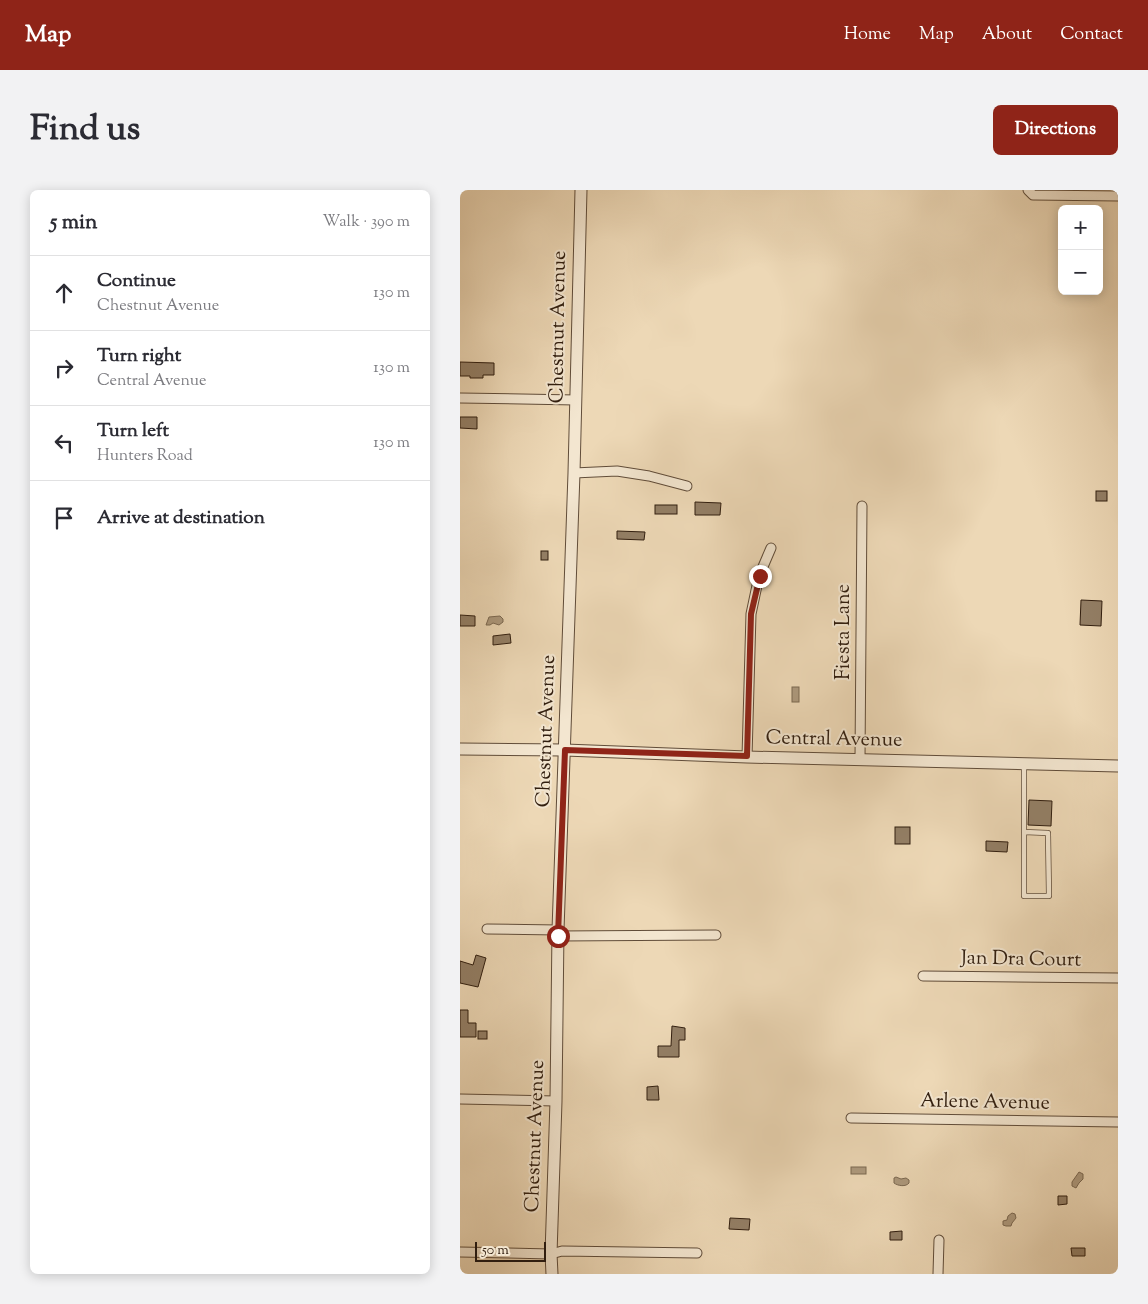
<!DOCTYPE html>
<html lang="en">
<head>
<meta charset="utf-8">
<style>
	body { margin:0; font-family:"Sorts Mill Goudy",serif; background:#f2f2f3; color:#2b2b33 }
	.controls { position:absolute; right:15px; top:15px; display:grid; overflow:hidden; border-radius:8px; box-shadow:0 2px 12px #0003 }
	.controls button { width:45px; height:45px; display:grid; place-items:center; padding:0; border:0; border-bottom:1px solid #e1e1e2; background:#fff; color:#2b2b33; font:25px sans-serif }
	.scale { position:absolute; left:15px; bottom:12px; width:71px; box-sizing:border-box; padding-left:5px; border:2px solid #311e0f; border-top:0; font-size:14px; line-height:18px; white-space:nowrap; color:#311e0f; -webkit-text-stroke:4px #f3e6d0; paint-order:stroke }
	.stop { position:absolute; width:15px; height:15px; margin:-11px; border:4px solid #8f2418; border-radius:50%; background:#fff }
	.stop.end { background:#8f2418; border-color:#fff; box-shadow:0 1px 5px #0008 }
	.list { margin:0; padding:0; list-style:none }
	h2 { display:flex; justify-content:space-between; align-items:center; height:65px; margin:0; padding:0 20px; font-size:21px }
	h2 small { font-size:16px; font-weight:400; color:#7c7c81 }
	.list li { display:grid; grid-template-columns:32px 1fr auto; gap:15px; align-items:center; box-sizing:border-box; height:75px; padding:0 20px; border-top:1px solid #e1e1e2 }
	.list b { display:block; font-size:19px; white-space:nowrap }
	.list p { margin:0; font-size:16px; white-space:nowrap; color:#7c7c81 }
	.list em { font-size:16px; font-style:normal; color:#7c7c81 }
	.icon { flex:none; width:28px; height:28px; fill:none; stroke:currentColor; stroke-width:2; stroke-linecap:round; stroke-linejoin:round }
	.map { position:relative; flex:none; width:658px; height:1084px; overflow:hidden; border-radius:8px }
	header { display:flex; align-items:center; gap:30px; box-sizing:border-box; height:70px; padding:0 25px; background:#8f2418; color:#fff }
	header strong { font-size:24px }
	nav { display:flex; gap:28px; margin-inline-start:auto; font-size:18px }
	.intro { display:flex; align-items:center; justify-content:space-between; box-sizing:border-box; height:120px; padding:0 30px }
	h1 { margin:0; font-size:35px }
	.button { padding:12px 22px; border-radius:8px; background:#8f2418; color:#fff; font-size:18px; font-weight:700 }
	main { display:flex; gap:30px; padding:0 30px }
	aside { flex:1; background:#fff; border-radius:8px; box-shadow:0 2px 12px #0003 }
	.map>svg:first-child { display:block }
	.water { fill:#ad997d; stroke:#7b6851 }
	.building { fill:#937f66; stroke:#311e0f }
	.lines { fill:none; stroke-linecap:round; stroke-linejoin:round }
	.service-casing { stroke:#604c39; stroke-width:6 }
	.minor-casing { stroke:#604c39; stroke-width:11 }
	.tertiary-casing { stroke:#604c39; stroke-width:13 }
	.service { stroke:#f3e6d0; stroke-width:4.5 }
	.minor { stroke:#f3e6d0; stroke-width:9 }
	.tertiary { stroke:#f3e6d0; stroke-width:11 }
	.route { stroke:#8f2418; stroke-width:6 }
	.labels { text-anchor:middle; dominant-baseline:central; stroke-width:4; stroke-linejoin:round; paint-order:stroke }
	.street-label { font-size:20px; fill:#311e0f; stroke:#f3e6d0 }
</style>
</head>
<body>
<header>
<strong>Map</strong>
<nav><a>Home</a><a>Map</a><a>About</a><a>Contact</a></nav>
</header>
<div class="intro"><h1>Find us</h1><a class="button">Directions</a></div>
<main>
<aside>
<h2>5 min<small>Walk · 390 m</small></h2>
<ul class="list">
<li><svg class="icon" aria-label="ahead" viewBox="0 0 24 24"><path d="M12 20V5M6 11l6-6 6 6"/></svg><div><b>Continue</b><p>Chestnut Avenue</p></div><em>130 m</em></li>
<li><svg class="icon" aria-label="right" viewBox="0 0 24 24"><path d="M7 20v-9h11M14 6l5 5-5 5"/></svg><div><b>Turn right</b><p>Central Avenue</p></div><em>130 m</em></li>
<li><svg class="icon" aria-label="left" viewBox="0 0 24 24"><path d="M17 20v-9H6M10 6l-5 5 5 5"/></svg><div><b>Turn left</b><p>Hunters Road</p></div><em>130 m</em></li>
<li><svg class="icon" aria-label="arrive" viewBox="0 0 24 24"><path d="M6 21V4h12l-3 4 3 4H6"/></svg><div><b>Arrive at destination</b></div></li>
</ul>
</aside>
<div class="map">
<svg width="658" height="1084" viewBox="0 0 658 1084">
	<rect width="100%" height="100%" fill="#edd8b6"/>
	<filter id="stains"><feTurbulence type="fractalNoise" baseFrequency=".004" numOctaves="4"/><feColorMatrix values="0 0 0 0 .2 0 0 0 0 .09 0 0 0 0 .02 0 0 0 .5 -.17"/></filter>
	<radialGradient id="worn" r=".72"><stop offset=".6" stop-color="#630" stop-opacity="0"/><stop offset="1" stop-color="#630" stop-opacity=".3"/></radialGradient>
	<g class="water">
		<polygon points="40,426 43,429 43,432 39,435 33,433 30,435 26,435 29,427"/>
		<rect x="332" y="497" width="7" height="15"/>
		<rect x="391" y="977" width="15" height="7"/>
		<polygon points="619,982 623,984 623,989 619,993 616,998 612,996 612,992"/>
		<path d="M 436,987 L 441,989 L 446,988 L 449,990 L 449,993 C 446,997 438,996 434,993 L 434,988 Z"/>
		<polygon points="552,1023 555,1024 556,1028 552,1033 551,1036 546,1036 543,1035 543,1031 547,1030 548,1026"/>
	</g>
	<g class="building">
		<polygon points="0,172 34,173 34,185 23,185 23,188 10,188 10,186 0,186"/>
		<polygon points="0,227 17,227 17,239 0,238"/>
		<rect x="636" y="301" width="11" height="10"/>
		<polygon points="235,312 261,313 260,325 235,325"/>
		<rect x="195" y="315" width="22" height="9"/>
		<polygon points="157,341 185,342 184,350 157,349"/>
		<rect x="81" y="361" width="7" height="9"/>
		<polygon points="621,410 642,411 641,436 620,435"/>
		<polygon points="0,425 15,426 15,436 0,436"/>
		<polygon points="50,444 51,453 33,455 33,446"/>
		<polygon points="569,610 592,611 591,636 568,635"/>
		<rect x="435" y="637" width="15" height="17"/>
		<polygon points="526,651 548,652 547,662 526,661"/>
		<polygon points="16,765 26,768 18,797 0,793 0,771 13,775"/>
		<polygon points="0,820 8,820 8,833 16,833 16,847 0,847"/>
		<polygon points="212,836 225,838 225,850 219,850 219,867 198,867 198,856 211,856"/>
		<rect x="18" y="841" width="9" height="8"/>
		<polygon points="198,896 199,910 187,910 187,897"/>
		<polygon points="598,1006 607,1006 607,1014 598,1015"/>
		<polygon points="270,1028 290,1029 289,1040 269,1039"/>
		<polygon points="442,1041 442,1050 430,1050 430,1042"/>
		<polygon points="611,1058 625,1058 625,1066 612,1066"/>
	</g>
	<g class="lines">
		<defs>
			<polyline id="service" points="564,574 564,706 589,706 588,643 564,642"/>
			<g id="minor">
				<polyline points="568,0 573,5 658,6"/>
				<polyline points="0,208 116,210"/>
				<polyline points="114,283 157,281 189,286 227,296"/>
				<polyline points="287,567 291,424 299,386 311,358"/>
				<polyline points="400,569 402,316"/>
				<polyline points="27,739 98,740"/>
				<polyline points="98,746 256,745"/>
				<polyline points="463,786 658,788"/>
				<polyline points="0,909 96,911"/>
				<polyline points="391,928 658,932"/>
				<polyline points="0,1062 91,1064 102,1061 237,1063"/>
				<polyline points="478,1084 479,1050"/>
			</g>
			<g id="tertiary">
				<polyline points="0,559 105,560 287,567 658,576"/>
				<polyline points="92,1084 91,1064 96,911 98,740 114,283 121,0"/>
			</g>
		</defs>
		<use href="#service" class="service-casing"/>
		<use href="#minor" class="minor-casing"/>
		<use href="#tertiary" class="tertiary-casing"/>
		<use href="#service" class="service"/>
		<use href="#minor" class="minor"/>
		<use href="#tertiary" class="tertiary"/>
	</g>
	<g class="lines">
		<polyline class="route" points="98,746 105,560 287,566 291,424 300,386"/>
	</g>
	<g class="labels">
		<g class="street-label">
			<text transform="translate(99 137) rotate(-89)">Chestnut Avenue</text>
			<text transform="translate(384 442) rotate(-90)">Fiesta Lane</text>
			<text transform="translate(87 541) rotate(-88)">Chestnut Avenue</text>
			<text transform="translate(374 550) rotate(1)">Central Avenue</text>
			<text transform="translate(561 770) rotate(1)">Jan Dra Court</text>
			<text transform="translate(525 913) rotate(1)">Arlene Avenue</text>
			<text transform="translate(76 946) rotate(-88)">Chestnut Avenue</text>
		</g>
	</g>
	<rect width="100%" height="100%" filter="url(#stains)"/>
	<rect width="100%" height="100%" fill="url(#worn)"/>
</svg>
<div class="controls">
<button>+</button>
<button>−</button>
</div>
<div class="scale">50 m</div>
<div class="stop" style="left:98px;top:746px"></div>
<div class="stop end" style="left:300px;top:386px"></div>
</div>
</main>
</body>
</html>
